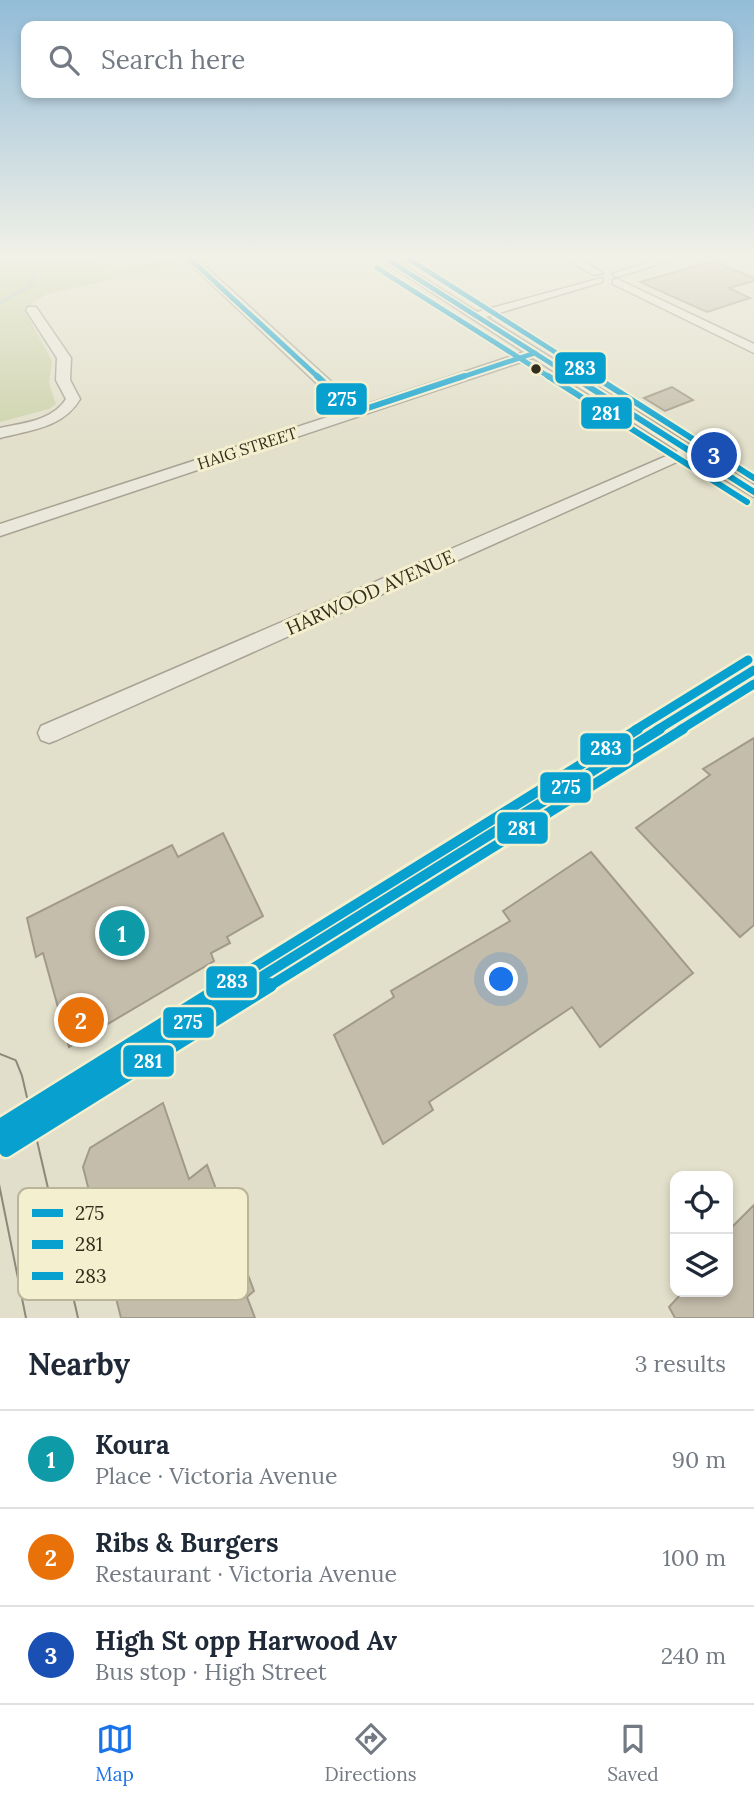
<!DOCTYPE html>
<html lang="en">
<head>
<meta charset="utf-8">
<style>
	body { margin:0; font-family:Lora,serif; background:#f6f6f7; color:#1f2937 }
	.controls { position:absolute; right:21px; bottom:21px; display:grid; overflow:hidden; border-radius:14px; box-shadow:0 4px 10px #0003 }
	.controls button { width:63px; height:63px; display:grid; place-items:center; padding:0; border:0; border-bottom:2px solid #e0e1e3; background:#fff; color:#1f2937; font:35px sans-serif }
	.you { position:absolute; left:502px; top:980px; width:24px; height:24px; margin:-18px; border:5px solid #fff; border-radius:50%; background:#1a73e8; box-shadow:0 0 0 10px #1a73e833 }
	.badge { display:grid; place-items:center; width:46px; height:46px; border-radius:50%; background:#1a73e8; color:#fff; font-size:23px; font-weight:700 }
	.pin { position:absolute; translate:-50% -50%; border:4px solid #fff; box-shadow:0 2px 7px #0006 }
	.list { margin:0; padding:0; list-style:none }
	h2 { display:flex; justify-content:space-between; align-items:center; height:91px; margin:0; padding:0 28px; font-size:30px }
	h2 small { font-size:23px; font-weight:400; color:#747a83 }
	.list li { display:grid; grid-template-columns:46px 1fr auto; gap:21px; align-items:center; box-sizing:border-box; height:98px; padding:0 28px; border-top:2px solid #e0e1e3 }
	.list b { display:block; font-size:26px; white-space:nowrap }
	.list p { margin:0; font-size:23px; white-space:nowrap; color:#747a83 }
	.list em { font-size:23px; font-style:normal; color:#747a83 }
	.icon { flex:none; width:38px; height:38px; fill:none; stroke:currentColor; stroke-width:2; stroke-linecap:round; stroke-linejoin:round }
	.map { position:relative; flex:none; width:754px; height:1318px; overflow:hidden }
	.search { position:absolute; background:#fff; box-shadow:0 4px 10px #0003; left:21px; right:21px; top:21px; height:77px; display:flex; align-items:center; gap:18px; box-sizing:border-box; padding:0 24px; border-radius:14px; color:#747a83; font-size:26px }
	.sheet { height:385px; background:#fff }
	nav { display:flex; justify-content:space-around; align-items:center; box-sizing:border-box; height:98px; border-top:2px solid #e0e1e3; background:#fff; font-size:19px; color:#747a83 }
	nav a { display:grid; justify-items:center; gap:4px }
	nav .on { color:#1a73e8 }
	.map>svg:first-child { display:block }
	.green { fill:#cdd3ac }
	.lines { fill:none; stroke-linecap:round; stroke-linejoin:round }
	.stream { stroke:#b5c8bf; stroke-width:3.5 }
	.building { fill:#c5bdab; stroke:#a29a89; stroke-width:2 }
	.minor-casing { stroke:#a7a294; stroke-width:3 }
	.major-casing { stroke:#8c887a; stroke-width:4 }
	.minor { fill:#eae8db; fill-rule:evenodd }
	.major { fill:#e2decc; fill-rule:evenodd }
	.bus-1-far4-casing { stroke:#f4efce; stroke-width:8 }
	.bus-1-far3-casing { stroke:#f4efce; stroke-width:10 }
	.bus-1-far2-casing { stroke:#f4efce; stroke-width:14 }
	.bus-1-far1-casing { stroke:#f4efce; stroke-width:16 }
	.bus-1-casing { stroke:#f4efce; stroke-width:19 }
	.bus-2-far4-casing { stroke:#f4efce; stroke-width:8 }
	.bus-2-far3-casing { stroke:#f4efce; stroke-width:10 }
	.bus-2-far2-casing { stroke:#f4efce; stroke-width:14 }
	.bus-2-far1-casing { stroke:#f4efce; stroke-width:16 }
	.bus-2-casing { stroke:#f4efce; stroke-width:19 }
	.bus-3-far4-casing { stroke:#f4efce; stroke-width:8 }
	.bus-3-far3-casing { stroke:#f4efce; stroke-width:10 }
	.bus-3-far2-casing { stroke:#f4efce; stroke-width:14 }
	.bus-3-far1-casing { stroke:#f4efce; stroke-width:16 }
	.bus-3-casing { stroke:#f4efce; stroke-width:19 }
	.bus-1-far4 { stroke:#08a0cf; stroke-width:5 }
	.bus-1-far3 { stroke:#08a0cf; stroke-width:6 }
	.bus-1-far2 { stroke:#08a0cf; stroke-width:9 }
	.bus-1-far1 { stroke:#08a0cf; stroke-width:10 }
	.bus-1 { stroke:#08a0cf; stroke-width:14 }
	.bus-2-far4 { stroke:#08a0cf; stroke-width:5 }
	.bus-2-far3 { stroke:#08a0cf; stroke-width:6 }
	.bus-2-far2 { stroke:#08a0cf; stroke-width:9 }
	.bus-2-far1 { stroke:#08a0cf; stroke-width:10 }
	.bus-2 { stroke:#08a0cf; stroke-width:14 }
	.bus-3-far4 { stroke:#08a0cf; stroke-width:5 }
	.bus-3-far3 { stroke:#08a0cf; stroke-width:6 }
	.bus-3-far2 { stroke:#08a0cf; stroke-width:9 }
	.bus-3-far1 { stroke:#08a0cf; stroke-width:10 }
	.bus-3 { stroke:#08a0cf; stroke-width:14 }
	.bus-dot { fill:#342c1c; stroke:#f4efce; stroke-width:2.5 }
	.labels { text-anchor:middle; dominant-baseline:central; stroke-width:6; stroke-linejoin:round; paint-order:stroke }
	.far-street-label { font-size:16px; fill:#342c1c; stroke:#f4efce }
	.street-label { font-size:19px; fill:#342c1c; stroke:#f4efce }
	.key { fill:#f4efce; stroke:#bab499; stroke-width:2 }
	.key-label { font-size:19px; fill:#342c1c }
	.line-badge { stroke:#f4efce; stroke-width:2.5 }
	.badge-label { font-size:19px; text-anchor:middle; font-weight:bold; fill:#fff }
</style>
</head>
<body>
<div class="map">
<svg width="754" height="1318" viewBox="0 0 754 1318">
	<rect width="100%" height="100%" fill="#e2dfca"/>
	<polygon class="green" points="0,258 90,258 105,273 169,259 177,265 47,294 24,309 52,361 49,383 56,404 49,409 0,422"/>
	<g class="lines">
		<polyline class="stream" points="0,303 31,285 37,258"/>
	</g>
	<g class="building">
		<polygon points="713,261 754,278 754,281 729,288 750,298 707,312 640,282"/>
		<polygon points="672,387 693,400 665,411 644,398"/>
		<polygon points="754,738 754,925 740,937 636,828 710,775 703,769"/>
		<polygon points="223,833 263,916 227,937 230,943 211,953 214,961 69,1047 43,953 36,957 27,918 172,845 178,857"/>
		<polygon points="591,852 693,973 600,1047 572,1007 429,1102 433,1110 383,1144 334,1035 394,997 391,991 510,921 503,911"/>
		<polygon points="163,1103 189,1179 207,1165 254,1291 247,1297 255,1318 121,1318 83,1167 90,1148"/>
		<polygon points="754,1205 754,1318 675,1318 669,1307 683,1292 728,1292 728,1231"/>
	</g>
	<g class="lines">
		<defs>
			<g id="minor">
				<polygon points="184,258 196,258 359,407 524,352 379,258 392,258 477,312 602,278 602,282 486,317 754,485 754,497 688,457 57,740 49,743 41,740 38,733 41,726 678,451 533,358 0,536 0,524 346,411"/>
				<polygon points="564,258 578,258 603,273 594,275"/>
				<polygon points="660,258 678,258 617,277 612,274"/>
				<polygon points="617,279 754,344 754,353 613,284 613,280"/>
				<path d="M 28,307 L 36,307 L 71,358 L 70,380 L 80,399 C 63,428 30,430 0,438 L 0,428 C 23,423 52,421 66,399 L 56,380 L 57,358 L 26,310 Z"/>
				<polygon points="754,662 754,681 12,1152 0,1157 0,1121"/>
			</g>
			<polygon id="major" points="0,1055 15,1061 21,1076 77,1318 27,1318 0,1184"/>
		</defs>
		<use href="#minor" class="minor-casing"/>
		<use href="#major" class="major-casing"/>
		<use href="#minor" class="minor"/>
		<use href="#major" class="major"/>
		<defs>
			<g id="bus-1-far4">
				<polyline points="189,258 319,378"/>
				<polyline points="385,258 574,378"/>
				<polyline points="459,378 535,353"/>
			</g>
			<g id="bus-1-far3">
				<polyline points="317,376 356,412 464,376"/>
				<polyline points="572,376 754,492"/>
			</g>
			<polyline id="bus-1-far2" points="657,730 754,670"/>
			<polyline id="bus-1-far1" points="245,987 660,729"/>
			<polyline id="bus-1" points="0,1140 248,985"/>
			<polyline id="bus-2-far4" points="377,268 551,378"/>
			<polyline id="bus-2-far3" points="548,376 747,502"/>
			<polyline id="bus-2-far2" points="680,730 754,684"/>
			<polyline id="bus-2-far1" points="268,987 683,729"/>
			<polyline id="bus-2" points="6,1150 270,985"/>
			<polyline id="bus-3-far4" points="407,258 596,378"/>
			<polyline id="bus-3-far3" points="594,376 754,478"/>
			<polyline id="bus-3-far2" points="635,730 748,660"/>
			<polyline id="bus-3-far1" points="223,987 638,729"/>
			<polyline id="bus-3" points="0,1126 226,985"/>
		</defs>
		<use href="#bus-1-far4" class="bus-1-far4-casing"/>
		<use href="#bus-1-far3" class="bus-1-far3-casing"/>
		<use href="#bus-1-far2" class="bus-1-far2-casing"/>
		<use href="#bus-1-far1" class="bus-1-far1-casing"/>
		<use href="#bus-1" class="bus-1-casing"/>
		<use href="#bus-2-far4" class="bus-2-far4-casing"/>
		<use href="#bus-2-far3" class="bus-2-far3-casing"/>
		<use href="#bus-2-far2" class="bus-2-far2-casing"/>
		<use href="#bus-2-far1" class="bus-2-far1-casing"/>
		<use href="#bus-2" class="bus-2-casing"/>
		<use href="#bus-3-far4" class="bus-3-far4-casing"/>
		<use href="#bus-3-far3" class="bus-3-far3-casing"/>
		<use href="#bus-3-far2" class="bus-3-far2-casing"/>
		<use href="#bus-3-far1" class="bus-3-far1-casing"/>
		<use href="#bus-3" class="bus-3-casing"/>
		<use href="#bus-1-far4" class="bus-1-far4"/>
		<use href="#bus-1-far3" class="bus-1-far3"/>
		<use href="#bus-1-far2" class="bus-1-far2"/>
		<use href="#bus-1-far1" class="bus-1-far1"/>
		<use href="#bus-1" class="bus-1"/>
		<use href="#bus-2-far4" class="bus-2-far4"/>
		<use href="#bus-2-far3" class="bus-2-far3"/>
		<use href="#bus-2-far2" class="bus-2-far2"/>
		<use href="#bus-2-far1" class="bus-2-far1"/>
		<use href="#bus-2" class="bus-2"/>
		<use href="#bus-3-far4" class="bus-3-far4"/>
		<use href="#bus-3-far3" class="bus-3-far3"/>
		<use href="#bus-3-far2" class="bus-3-far2"/>
		<use href="#bus-3-far1" class="bus-3-far1"/>
		<use href="#bus-3" class="bus-3"/>
	</g>
	<linearGradient id="sky" x2="0" y2="1"><stop stop-color="#93bcd8"/><stop offset="0.58" stop-color="#f2f1e7"/><stop offset="1" stop-color="#f2f1e7" stop-opacity="0"/></linearGradient>
	<rect width="754" height="443" fill="url(#sky)"/>
	<circle class="bus-dot" cx="536" cy="369" r="6"/>
	<g class="labels">
		<g class="far-street-label">
			<text transform="translate(247 448) rotate(-18)">HAIG STREET</text>
		</g>
		<g class="street-label">
			<text transform="translate(370 592) rotate(-24)">HARWOOD AVENUE</text>
		</g>
	</g>
	<rect x="18" y="1188" width="230" height="112" rx="10" class="key"/>
	<rect x="32" y="1209" width="31" height="8" fill="#08a0cf"/>
	<rect x="32" y="1240" width="31" height="9" fill="#08a0cf"/>
	<rect x="32" y="1272" width="31" height="8" fill="#08a0cf"/>
	<g class="key-label">
		<text x="75" y="1220">275</text>
		<text x="75" y="1251">281</text>
		<text x="75" y="1283">283</text>
	</g>
	<g class="line-badge">
		<rect x="554" y="351" width="53" height="34" rx="7" fill="#08a0cf"/>
		<rect x="315" y="382" width="53" height="34" rx="7" fill="#08a0cf"/>
		<rect x="580" y="396" width="53" height="34" rx="7" fill="#08a0cf"/>
		<rect x="579" y="732" width="53" height="34" rx="7" fill="#08a0cf"/>
		<rect x="539" y="771" width="53" height="33" rx="7" fill="#08a0cf"/>
		<rect x="496" y="811" width="53" height="34" rx="7" fill="#08a0cf"/>
		<rect x="205" y="965" width="53" height="34" rx="7" fill="#08a0cf"/>
		<rect x="162" y="1006" width="53" height="33" rx="7" fill="#08a0cf"/>
		<rect x="122" y="1044" width="53" height="34" rx="7" fill="#08a0cf"/>
	</g>
	<g class="badge-label">
		<text x="580" y="375">283</text>
		<text x="342" y="406">275</text>
		<text x="606" y="420">281</text>
		<text x="606" y="755">283</text>
		<text x="566" y="794">275</text>
		<text x="522" y="835">281</text>
		<text x="232" y="988">283</text>
		<text x="188" y="1029">275</text>
		<text x="148" y="1068">281</text>
	</g>
</svg>
<div class="controls">
<button><svg class="icon" aria-label="locate" viewBox="0 0 24 24"><circle cx="12" cy="12" r="6"/><path d="M12 2v4M12 18v4M2 12h4M18 12h4"/></svg></button>
<button><svg class="icon" aria-label="layers" viewBox="0 0 24 24"><path d="M12 4l9 5-9 5-9-5zM3 14l9 5 9-5"/></svg></button>
</div>
<div class="you"></div>
<div class="pin badge" style="left:122px;top:933px;background:#0f9aa8">1</div>
<div class="pin badge" style="left:81px;top:1020px;background:#e8710a">2</div>
<div class="pin badge" style="left:714px;top:455px;background:#1a4fb4">3</div>
<div class="search"><svg class="icon" aria-label="search" viewBox="0 0 24 24"><circle cx="10" cy="10" r="6"/><path d="M15 15l6 6"/></svg>Search here</div>
</div>
<section class="sheet">
<h2>Nearby<small>3 results</small></h2>
<ul class="list">
<li><span class="badge" style="background:#0f9aa8">1</span><div><b>Koura</b><p>Place · Victoria Avenue</p></div><em>90 m</em></li>
<li><span class="badge" style="background:#e8710a">2</span><div><b>Ribs &amp; Burgers</b><p>Restaurant · Victoria Avenue</p></div><em>100 m</em></li>
<li><span class="badge" style="background:#1a4fb4">3</span><div><b>High St opp Harwood Av</b><p>Bus stop · High Street</p></div><em>240 m</em></li>
</ul>
</section>
<nav>
<a class="on"><svg class="icon" aria-label="map" viewBox="0 0 24 24"><path d="M3 6l6-2 6 2 6-2v14l-6 2-6-2-6 2zM9 4v14M15 6v14"/></svg>Map</a>
<a><svg class="icon" aria-label="directions" viewBox="0 0 24 24"><path d="M12 3l9 9-9 9-9-9zM9 14v-3h6M13 9l2 2-2 2"/></svg>Directions</a>
<a><svg class="icon" aria-label="saved" viewBox="0 0 24 24"><path d="M7 4h10v16l-5-4-5 4z"/></svg>Saved</a>
</nav>
</body>
</html>
